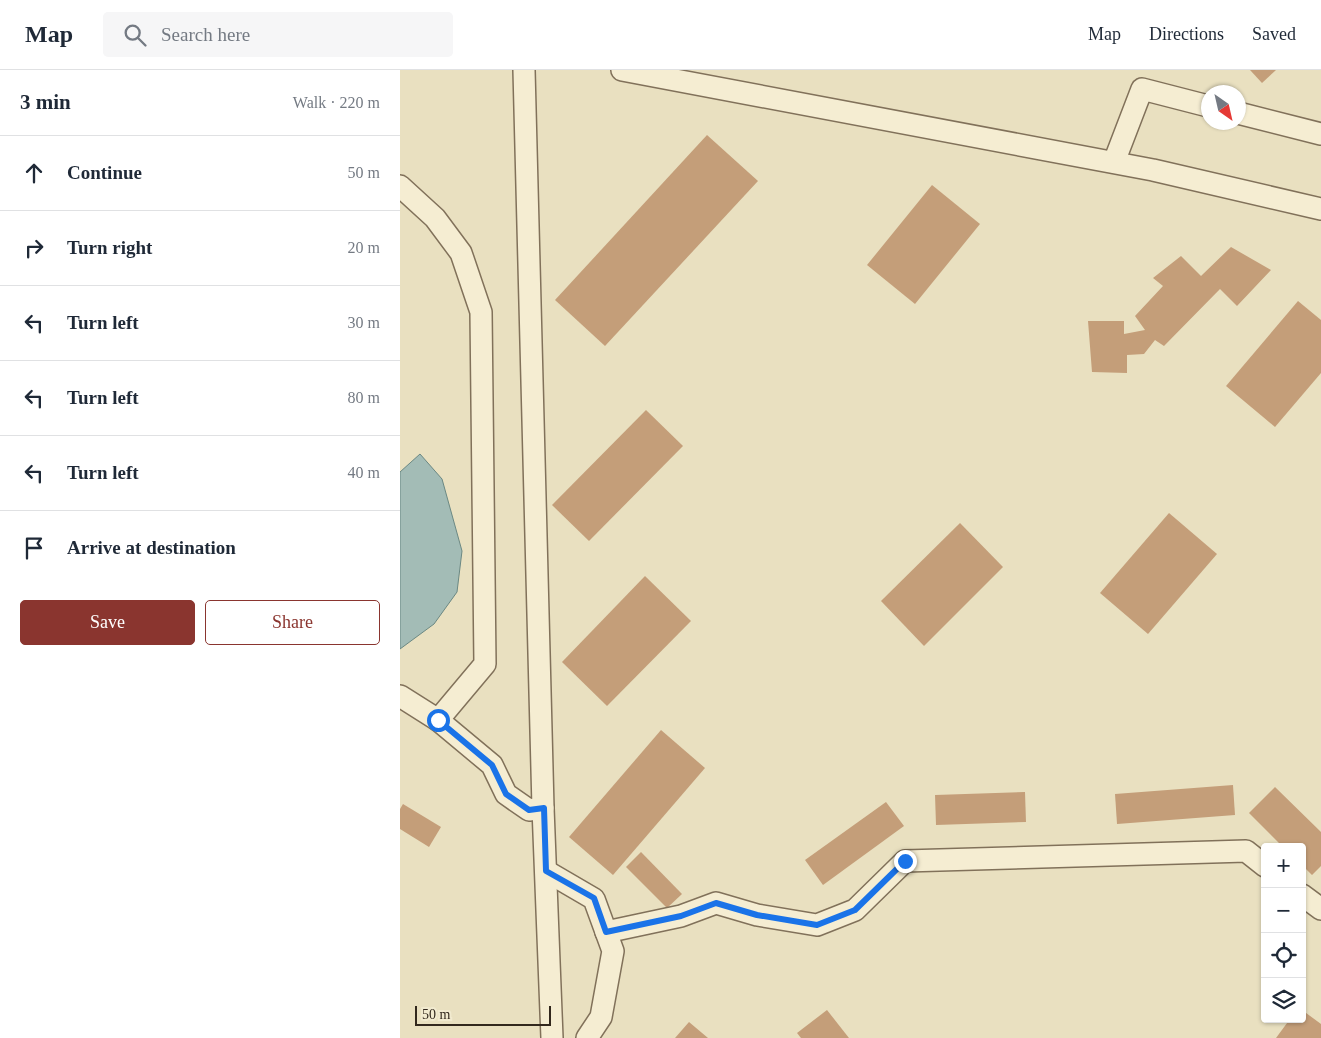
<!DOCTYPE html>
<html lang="en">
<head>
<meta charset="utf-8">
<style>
	body { margin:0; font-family:"Times New Roman",serif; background:#f6f6f7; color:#1f2937 }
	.controls { position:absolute; right:15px; bottom:15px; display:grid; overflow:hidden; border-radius:5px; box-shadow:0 1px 4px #0004 }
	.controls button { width:45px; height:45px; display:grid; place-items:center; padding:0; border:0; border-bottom:1px solid #e0e1e3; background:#fff; color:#1f2937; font:25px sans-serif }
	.compass { position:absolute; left:801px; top:15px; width:45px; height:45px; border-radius:50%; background:#fff; box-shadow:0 1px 4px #0004; rotate:146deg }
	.scale { position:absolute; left:15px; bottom:12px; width:136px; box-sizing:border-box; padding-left:5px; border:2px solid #32281d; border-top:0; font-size:14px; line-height:18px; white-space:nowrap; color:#32281d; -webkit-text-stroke:4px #f1eacf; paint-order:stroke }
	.stop { position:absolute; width:15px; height:15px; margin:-11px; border:4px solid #1a73e8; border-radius:50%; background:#fff }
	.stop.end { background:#1a73e8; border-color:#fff; box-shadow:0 1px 5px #0008 }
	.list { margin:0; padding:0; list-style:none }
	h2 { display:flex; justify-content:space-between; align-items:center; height:65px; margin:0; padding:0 20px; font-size:21px }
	h2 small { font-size:16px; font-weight:400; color:#747a83 }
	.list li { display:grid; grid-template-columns:32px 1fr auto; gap:15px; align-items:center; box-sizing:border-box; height:75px; padding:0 20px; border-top:1px solid #e0e1e3 }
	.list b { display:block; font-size:19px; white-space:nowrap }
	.list em { font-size:16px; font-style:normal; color:#747a83 }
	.actions { display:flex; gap:10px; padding:15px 20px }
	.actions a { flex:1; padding:11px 0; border:1px solid #8a352f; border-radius:5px; text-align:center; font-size:18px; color:#8a352f }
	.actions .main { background:#8a352f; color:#fff }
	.icon { flex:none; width:28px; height:28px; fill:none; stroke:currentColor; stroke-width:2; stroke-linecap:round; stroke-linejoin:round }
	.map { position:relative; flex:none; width:921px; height:968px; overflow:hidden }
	header { display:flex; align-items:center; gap:30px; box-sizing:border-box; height:70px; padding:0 25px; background:#fff; border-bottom:1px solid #e0e1e3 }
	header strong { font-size:24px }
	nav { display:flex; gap:28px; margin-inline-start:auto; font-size:18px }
	.search { width:350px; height:45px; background:#f6f6f7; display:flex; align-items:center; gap:12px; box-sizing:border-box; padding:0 18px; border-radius:5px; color:#747a83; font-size:19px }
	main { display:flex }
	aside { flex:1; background:#fff }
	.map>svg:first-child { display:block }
	.water { fill:#a3bcb6; stroke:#6b8883 }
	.building { fill:#c49e79 }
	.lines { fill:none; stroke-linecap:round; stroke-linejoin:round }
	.minor-casing { stroke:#81715a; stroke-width:24 }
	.minor { stroke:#f5edd2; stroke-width:21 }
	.route { stroke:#1a73e8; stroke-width:6 }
</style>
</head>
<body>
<header>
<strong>Map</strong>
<div class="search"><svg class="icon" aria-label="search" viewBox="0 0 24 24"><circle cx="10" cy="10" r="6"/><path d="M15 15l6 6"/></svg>Search here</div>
<nav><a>Map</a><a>Directions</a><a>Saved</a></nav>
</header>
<main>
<aside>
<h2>3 min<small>Walk · 220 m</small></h2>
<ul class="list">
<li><svg class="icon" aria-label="ahead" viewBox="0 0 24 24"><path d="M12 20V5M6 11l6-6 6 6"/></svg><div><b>Continue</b></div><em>50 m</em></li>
<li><svg class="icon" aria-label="right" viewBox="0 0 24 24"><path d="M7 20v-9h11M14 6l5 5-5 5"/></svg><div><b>Turn right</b></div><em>20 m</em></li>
<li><svg class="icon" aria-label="left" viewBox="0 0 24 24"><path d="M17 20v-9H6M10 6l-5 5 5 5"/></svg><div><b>Turn left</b></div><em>30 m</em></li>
<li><svg class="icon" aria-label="left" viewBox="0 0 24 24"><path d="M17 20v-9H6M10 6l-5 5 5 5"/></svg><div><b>Turn left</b></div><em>80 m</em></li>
<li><svg class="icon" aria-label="left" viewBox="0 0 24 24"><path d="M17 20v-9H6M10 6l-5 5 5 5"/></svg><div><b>Turn left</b></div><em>40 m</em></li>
<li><svg class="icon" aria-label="arrive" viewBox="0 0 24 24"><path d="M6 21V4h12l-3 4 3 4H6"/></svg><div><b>Arrive at destination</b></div></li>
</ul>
<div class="actions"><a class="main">Save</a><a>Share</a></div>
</aside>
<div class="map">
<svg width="921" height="968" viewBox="0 0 921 968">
	<rect width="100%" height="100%" fill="#e9e0c0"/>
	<polygon class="water" points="20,384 42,409 62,481 57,522 34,554 0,579 0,402"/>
	<g class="building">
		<polygon points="850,0 876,0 862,13"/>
		<polygon points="307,65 358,111 205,276 155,230"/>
		<polygon points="532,115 580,154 515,234 467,195"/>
		<polygon points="831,177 871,200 837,236 820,219 764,276 755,270 744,284 727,285 727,303 692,302 688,251 724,251 724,264 745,260 735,246 763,216 753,208 781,186 801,206"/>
		<polygon points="898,231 921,250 921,303 875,357 826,316"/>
		<polygon points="246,340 283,376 189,471 152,435"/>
		<polygon points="769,443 817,484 748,564 700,523"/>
		<polygon points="560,453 603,497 524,576 481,531"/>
		<polygon points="245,506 291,551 207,636 162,592"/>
		<polygon points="261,660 305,698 213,805 169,767"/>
		<polygon points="833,715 835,745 717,754 715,724"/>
		<polygon points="875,717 921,762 921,796 912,805 902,795 902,777 883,777 849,743"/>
		<polygon points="625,722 626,752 536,755 535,725"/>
		<polygon points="486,732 504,756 423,815 405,790"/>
		<polygon points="3,734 41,757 29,777 0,759 0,739"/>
		<polygon points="241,782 282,824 267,838 226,797"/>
		<polygon points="427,940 449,968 401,968 397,963"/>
		<polygon points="902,940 921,954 921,968 876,968 890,949 902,949"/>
		<polygon points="289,952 308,968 275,968"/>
	</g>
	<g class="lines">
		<defs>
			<g id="minor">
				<polyline points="124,0 143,738 152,968"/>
				<polyline points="222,0 753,100 921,139"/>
				<polyline points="838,43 921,64"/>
				<polyline points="714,92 742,19 808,36"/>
				<polyline points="0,116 35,148 61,183 81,242 85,594 38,650 0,626"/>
				<polyline points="38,650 92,695 106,724 129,740 143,738"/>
				<polyline points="146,801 194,829 213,881 201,947 187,968"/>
				<polyline points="902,825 921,839"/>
				<polyline points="206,862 281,846 316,833 357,845 417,855 455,840 505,791 846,781 865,796"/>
			</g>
		</defs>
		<use href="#minor" class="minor-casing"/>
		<use href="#minor" class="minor"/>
	</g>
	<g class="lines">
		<polyline class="route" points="38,650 92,695 106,724 129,740 144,738 146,801 194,828 206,862 281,846 316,833 357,845 417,855 455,840 505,791"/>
	</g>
</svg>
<div class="controls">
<button>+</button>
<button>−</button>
<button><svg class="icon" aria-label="locate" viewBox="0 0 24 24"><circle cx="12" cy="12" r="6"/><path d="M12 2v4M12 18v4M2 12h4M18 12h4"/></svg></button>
<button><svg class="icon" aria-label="layers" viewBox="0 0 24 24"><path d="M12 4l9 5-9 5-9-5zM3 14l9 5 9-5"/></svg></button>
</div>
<svg class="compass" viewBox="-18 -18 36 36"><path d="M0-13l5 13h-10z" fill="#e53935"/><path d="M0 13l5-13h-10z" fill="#747a83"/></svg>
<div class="scale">50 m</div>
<div class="stop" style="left:38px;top:650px"></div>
<div class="stop end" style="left:505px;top:791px"></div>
</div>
</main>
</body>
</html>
